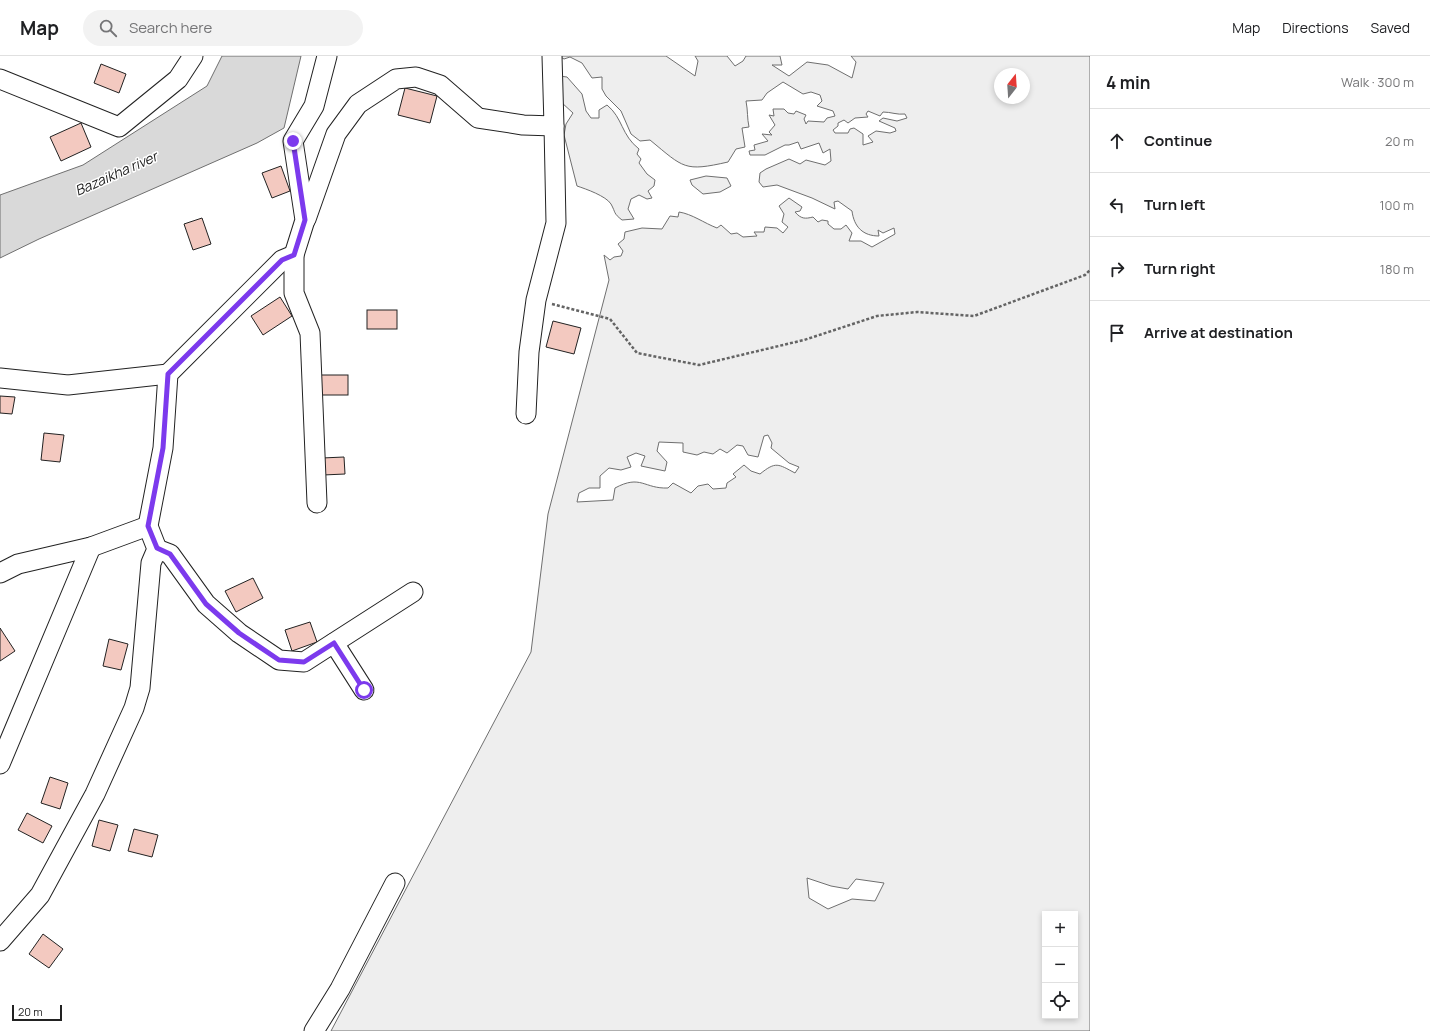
<!DOCTYPE html>
<html lang="en">
<head>
<meta charset="utf-8">
<style>
	body { margin:0; font-family:Manrope,sans-serif; background:#f2f2f2; color:#202124 }
	.controls { position:absolute; right:12px; bottom:12px; display:grid; overflow:hidden; border-radius:0px; box-shadow:0 2px 6px #0003 }
	.controls button { width:36px; height:36px; display:grid; place-items:center; padding:0; border:0; border-bottom:1px solid #e0e0e0; background:#fff; color:#202124; font:20px sans-serif }
	.compass { position:absolute; left:994px; top:12px; width:36px; height:36px; border-radius:50%; background:#fff; box-shadow:0 2px 6px #0003; rotate:17deg }
	.scale { position:absolute; left:12px; bottom:10px; width:50px; box-sizing:border-box; padding-left:4px; border:2px solid #222; border-top:0; font-size:11px; line-height:14px; white-space:nowrap; color:#222; -webkit-text-stroke:3px #fff; paint-order:stroke }
	.stop { position:absolute; width:12px; height:12px; margin:-9px; border:3px solid #7c3aed; border-radius:50%; background:#fff }
	.stop.end { background:#7c3aed; border-color:#fff; box-shadow:0 1px 4px #0008 }
	.list { margin:0; padding:0; list-style:none }
	h2 { display:flex; justify-content:space-between; align-items:center; height:52px; margin:0; padding:0 16px; font-size:17px }
	h2 small { font-size:13px; font-weight:400; color:#757577 }
	.list li { display:grid; grid-template-columns:26px 1fr auto; gap:12px; align-items:center; box-sizing:border-box; height:64px; padding:0 16px; border-top:1px solid #e0e0e0 }
	.list b { display:block; font-size:15px; white-space:nowrap }
	.list em { font-size:13px; font-style:normal; color:#757577 }
	.icon { flex:none; width:22px; height:22px; fill:none; stroke:currentColor; stroke-width:2; stroke-linecap:round; stroke-linejoin:round }
	.map { position:relative; flex:none; width:1090px; height:975px; overflow:hidden }
	header { display:flex; align-items:center; gap:24px; box-sizing:border-box; height:56px; padding:0 20px; background:#fff; border-bottom:1px solid #e0e0e0 }
	header strong { font-size:19px }
	nav { display:flex; gap:22px; margin-inline-start:auto; font-size:14px }
	.search { width:280px; height:36px; background:#f2f2f2; display:flex; align-items:center; gap:10px; box-sizing:border-box; padding:0 14px; border-radius:22px; color:#757577; font-size:15px }
	main { display:flex }
	aside { flex:1; background:#fff }
	.map>svg:first-child { display:block }
	.green { fill:#eee; stroke:#6f6f6f; fill-rule:evenodd }
	.water { fill:#d9d9d9; stroke:#6f6f6f }
	.building { fill:#f3c9c0; stroke:#222 }
	.lines { fill:none; stroke-linecap:round; stroke-linejoin:round }
	.minor-casing { stroke:#222; stroke-width:21 }
	.path { stroke:#646464; stroke-width:2.5; stroke-dasharray:3 2; stroke-linecap:butt }
	.minor { stroke:#fff; stroke-width:19 }
	.route { stroke:#7c3aed; stroke-width:5 }
	.labels { text-anchor:middle; dominant-baseline:central; stroke-width:3; stroke-linejoin:round; paint-order:stroke }
	.water-label { font-size:14px; font-style:italic; fill:#222; stroke:#fff }
</style>
</head>
<body>
<header>
<strong>Map</strong>
<div class="search"><svg class="icon" aria-label="search" viewBox="0 0 24 24"><circle cx="10" cy="10" r="6"/><path d="M15 15l6 6"/></svg>Search here</div>
<nav><a>Map</a><a>Directions</a><a>Saved</a></nav>
</header>
<main>
<div class="map">
<svg width="1090" height="975" viewBox="0 0 1090 975">
	<rect width="100%" height="100%" fill="#fff"/>
	<g class="green">
		<path d="M 559,0 L 666,0 L 695,20 L 698,5 L 695,0 L 727,0 L 735,10 L 743,5 L 746,0 L 780,0 L 782,9 L 772,9 L 789,20 L 807,6 L 828,9 L 852,22 L 856,6 L 851,0 L 1090,0 L 1090,975 L 331,975 L 531,596 L 548,458 L 609,224 L 604,199 L 610,204 L 614,201 L 621,200 L 623,195 L 618,188 L 624,183 L 625,176 L 642,172 L 662,173 L 670,160 L 678,161 L 679,156 C 692,158 704,167 717,172 L 721,169 L 731,178 L 737,177 L 743,181 L 757,180 L 754,176 L 764,176 L 765,171 L 777,172 L 783,177 L 788,171 L 782,166 L 784,158 L 779,150 L 789,142 L 802,151 L 800,155 L 795,156 C 801,163 805,163 813,161 L 818,166 L 822,164 L 828,165 L 828,168 L 834,173 L 841,173 L 846,169 L 852,177 L 849,185 L 861,185 L 872,191 L 895,178 L 894,172 L 883,177 L 878,174 L 879,180 C 863,180 854,171 852,155 L 838,145 L 834,146 L 835,153 L 812,142 L 777,129 L 763,131 L 759,126 L 760,117 L 766,113 L 789,103 L 800,108 L 806,104 L 825,109 L 831,105 L 830,93 L 823,97 L 819,87 L 801,93 L 798,86 L 789,89 L 785,89 L 765,99 L 750,99 L 749,95 L 755,94 L 754,89 L 768,85 L 762,78 L 772,79 L 769,76 L 775,69 L 769,59 L 774,60 L 773,53 L 784,53 L 788,57 L 794,58 L 796,55 L 806,59 L 804,63 L 806,68 L 808,65 L 824,66 L 827,62 L 835,60 L 833,55 L 817,50 L 822,45 L 820,39 L 811,36 L 803,38 L 783,26 L 767,37 L 762,44 L 746,45 C 748,55 747,62 749,71 L 742,72 L 745,91 L 736,93 L 728,106 C 684,116 684,112 650,84 L 640,85 L 631,78 L 621,55 L 606,40 L 602,33 L 602,21 L 592,22 L 582,7 L 570,1 L 564,3 ZM 1000,18 L 1024,18 L 1024,42 L 1000,42 ZM 868,55 L 880,60 L 883,56 C 891,56 897,59 905,58 L 907,62 L 897,65 L 883,62 L 879,65 L 895,72 L 896,75 L 890,77 L 876,75 L 868,80 L 873,86 L 863,89 L 863,78 L 854,72 L 850,73 L 848,77 L 835,77 L 833,74 L 838,70 L 838,67 L 844,64 L 848,67 L 855,62 L 868,61 L 866,58 ZM 768,379 L 772,387 L 771,392 L 789,407 L 799,411 L 795,417 C 778,408 776,405 760,418 L 751,415 L 744,409 L 733,418 L 736,421 L 727,427 L 726,432 L 713,433 L 708,428 L 698,430 L 691,437 L 673,427 L 668,432 C 644,433 641,418 615,432 L 613,444 L 577,446 L 579,437 L 589,432 L 600,432 L 600,420 L 609,412 L 621,414 L 631,411 L 627,401 L 636,397 L 645,400 L 641,410 L 665,415 L 667,406 L 657,395 L 659,386 L 683,387 L 683,396 L 697,399 L 704,396 L 713,398 L 720,393 L 727,397 L 737,389 L 743,390 L 748,399 L 758,401 L 764,380 ZM 807,822 L 831,830 L 848,833 L 856,823 L 884,827 L 875,845 L 852,843 L 828,853 L 809,842 ZM 1045,858 L 1075,858 L 1075,960 L 1045,960 Z"/>
		<path d="M 559,20 L 567,21 L 582,38 L 586,55 L 591,62 L 599,62 L 599,54 L 607,49 C 623,62 621,79 639,93 L 637,98 L 641,103 L 639,107 L 647,118 L 655,124 L 654,130 L 648,135 L 652,142 L 647,143 L 639,139 L 631,143 L 628,153 L 634,163 L 622,164 C 613,157 616,157 611,148 C 606,140 586,133 577,130 L 564,79 L 566,68 L 573,57 L 561,46 Z"/>
		<polygon points="706,120 727,122 731,130 720,136 703,138 692,129 690,124"/>
	</g>
	<polygon class="water" points="222,0 301,0 284,72 257,87 39,183 0,202 0,139 83,109 207,30"/>
	<g class="building">
		<polygon points="101,8 126,18 119,37 94,27"/>
		<polygon points="405,32 437,40 430,67 398,59"/>
		<polygon points="81,67 91,91 61,105 50,81"/>
		<polygon points="281,110 290,135 272,142 262,117"/>
		<polygon points="202,162 211,188 193,194 184,168"/>
		<polygon points="280,241 292,260 263,279 251,260"/>
		<rect x="367" y="254" width="30" height="19"/>
		<polygon points="553,265 581,272 574,298 546,291"/>
		<rect x="321" y="319" width="27" height="20"/>
		<polygon points="0,340 15,341 12,358 0,357"/>
		<polygon points="44,377 64,379 60,406 41,404"/>
		<polygon points="344,401 345,418 323,419 322,402"/>
		<polygon points="253,522 263,542 236,556 225,535"/>
		<polygon points="310,566 317,586 292,595 285,574"/>
		<polygon points="0,572 15,595 0,605"/>
		<polygon points="109,583 128,588 121,614 103,610"/>
		<polygon points="50,721 68,727 60,753 41,747"/>
		<polygon points="27,757 52,770 43,787 18,774"/>
		<polygon points="99,764 118,769 110,795 92,790"/>
		<polygon points="134,773 158,779 152,801 128,795"/>
		<polygon points="43,878 63,893 49,912 29,898"/>
	</g>
	<g class="lines">
		<defs>
			<g id="minor">
				<polyline points="0,23 119,71 178,23 193,0"/>
				<polyline points="306,163 336,78 358,48 396,23 416,21 440,29 478,62 523,69 554,70 552,0"/>
				<polyline points="0,322 68,329 168,318"/>
				<polyline points="526,358 529,296 536,244 556,167 554,70"/>
				<polyline points="317,447 310,277 294,237 294,199 305,164 293,85 314,50 327,0"/>
				<polyline points="157,493 170,498 206,548 239,577 279,604 304,606 413,536"/>
				<polyline points="0,517 18,508 91,491 148,470"/>
				<polyline points="334,587 364,634"/>
				<polyline points="0,708 91,491"/>
				<polyline points="0,885 40,839 95,738 134,652 140,632 151,507 157,493 148,470 163,392 168,318 282,204 294,199"/>
				<polyline points="314,975 340,933 395,827"/>
			</g>
		</defs>
		<use href="#minor" class="minor-casing"/>
		<polyline class="path" points="552,248 610,263 637,297 699,309 804,284 877,260 917,256 974,260 1085,219 1090,214"/>
		<use href="#minor" class="minor"/>
	</g>
	<g class="lines">
		<polyline class="route" points="293,85 305,164 294,199 282,204 168,318 163,392 148,470 157,492 170,498 206,548 239,577 279,604 304,606 334,587 364,634"/>
	</g>
	<g class="labels">
		<g class="water-label">
			<text transform="translate(116 117) rotate(-24)">Bazaikha river</text>
		</g>
	</g>
</svg>
<div class="controls">
<button>+</button>
<button>−</button>
<button><svg class="icon" aria-label="locate" viewBox="0 0 24 24"><circle cx="12" cy="12" r="6"/><path d="M12 2v4M12 18v4M2 12h4M18 12h4"/></svg></button>
</div>
<svg class="compass" viewBox="-18 -18 36 36"><path d="M0-13l5 13h-10z" fill="#e53935"/><path d="M0 13l5-13h-10z" fill="#757577"/></svg>
<div class="scale">20 m</div>
<div class="stop" style="left:364px;top:634px"></div>
<div class="stop end" style="left:293px;top:85px"></div>
</div>
<aside>
<h2>4 min<small>Walk · 300 m</small></h2>
<ul class="list">
<li><svg class="icon" aria-label="ahead" viewBox="0 0 24 24"><path d="M12 20V5M6 11l6-6 6 6"/></svg><div><b>Continue</b></div><em>20 m</em></li>
<li><svg class="icon" aria-label="left" viewBox="0 0 24 24"><path d="M17 20v-9H6M10 6l-5 5 5 5"/></svg><div><b>Turn left</b></div><em>100 m</em></li>
<li><svg class="icon" aria-label="right" viewBox="0 0 24 24"><path d="M7 20v-9h11M14 6l5 5-5 5"/></svg><div><b>Turn right</b></div><em>180 m</em></li>
<li><svg class="icon" aria-label="arrive" viewBox="0 0 24 24"><path d="M6 21V4h12l-3 4 3 4H6"/></svg><div><b>Arrive at destination</b></div></li>
</ul>
</aside>
</main>
</body>
</html>
